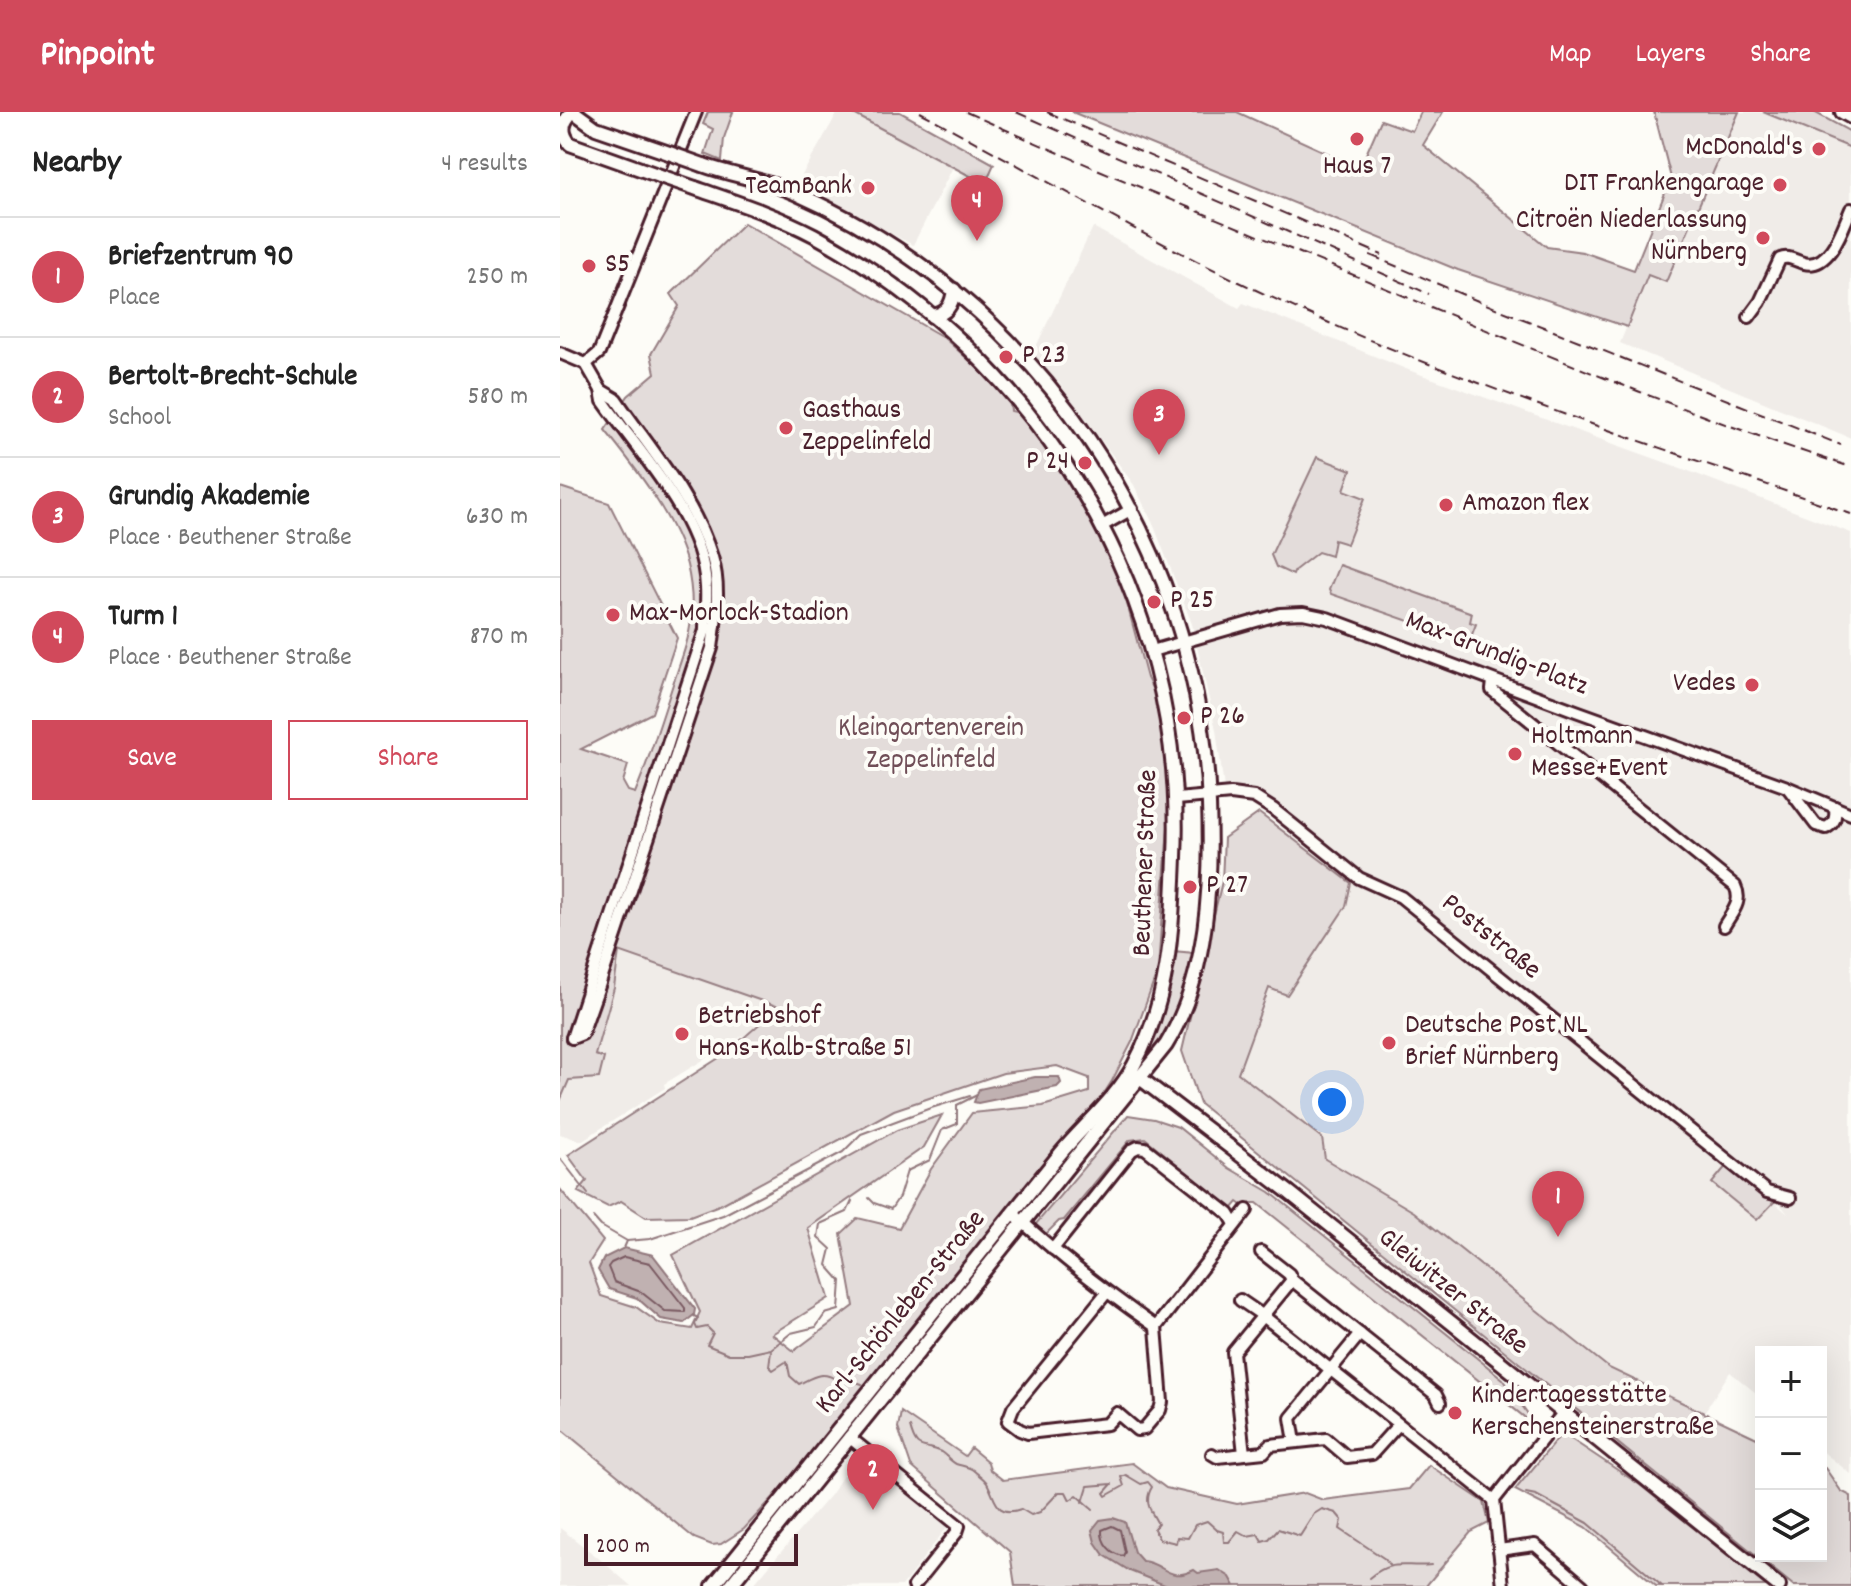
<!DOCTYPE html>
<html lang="en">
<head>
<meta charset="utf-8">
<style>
	body { margin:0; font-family:Dekko,sans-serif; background:#f6f6f6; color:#222 }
	.controls { position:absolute; right:24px; bottom:24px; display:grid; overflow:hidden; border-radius:0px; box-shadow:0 8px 32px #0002 }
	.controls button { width:72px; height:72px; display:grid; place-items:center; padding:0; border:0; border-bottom:2px solid #e0e0e0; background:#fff; color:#222; font:40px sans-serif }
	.scale { position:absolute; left:24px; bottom:20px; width:214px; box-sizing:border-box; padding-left:8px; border:4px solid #4a1f2b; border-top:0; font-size:22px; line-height:28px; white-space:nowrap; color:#4a1f2b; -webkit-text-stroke:6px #fdfcf7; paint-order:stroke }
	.you { position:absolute; left:772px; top:990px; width:28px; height:28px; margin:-20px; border:6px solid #fff; border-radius:50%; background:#1a73e8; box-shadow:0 0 0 12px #1a73e833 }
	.badge { display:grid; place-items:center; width:52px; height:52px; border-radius:50%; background:#d1495b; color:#fff; font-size:26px; font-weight:700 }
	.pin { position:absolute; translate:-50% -66px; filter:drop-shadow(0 2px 4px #0008) }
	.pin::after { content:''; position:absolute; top:42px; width:28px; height:24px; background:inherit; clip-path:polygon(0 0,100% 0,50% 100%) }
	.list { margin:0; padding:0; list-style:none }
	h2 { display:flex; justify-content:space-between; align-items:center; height:104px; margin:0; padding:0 32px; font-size:34px }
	h2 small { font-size:26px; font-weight:400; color:#767676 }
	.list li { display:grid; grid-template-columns:52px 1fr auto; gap:24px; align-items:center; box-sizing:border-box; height:120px; padding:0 32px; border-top:2px solid #e0e0e0 }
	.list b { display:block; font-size:30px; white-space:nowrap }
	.list p { margin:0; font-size:26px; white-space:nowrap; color:#767676 }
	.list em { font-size:26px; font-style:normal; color:#767676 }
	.actions { display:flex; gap:16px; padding:24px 32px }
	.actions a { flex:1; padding:18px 0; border:2px solid #d1495b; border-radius:0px; text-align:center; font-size:28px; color:#d1495b }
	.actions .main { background:#d1495b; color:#fff }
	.icon { flex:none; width:44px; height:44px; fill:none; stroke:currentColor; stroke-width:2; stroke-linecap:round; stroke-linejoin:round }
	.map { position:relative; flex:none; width:1291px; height:1474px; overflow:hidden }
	header { display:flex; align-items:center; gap:48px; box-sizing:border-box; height:112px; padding:0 40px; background:#d1495b; color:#fff }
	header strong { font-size:38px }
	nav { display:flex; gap:44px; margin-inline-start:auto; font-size:28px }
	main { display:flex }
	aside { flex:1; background:#fff }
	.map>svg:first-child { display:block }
	.built { fill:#f0ece8 }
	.green { fill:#e3dcda; stroke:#967e82; stroke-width:2 }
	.water { fill:#c0b1b1; stroke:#91777b; stroke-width:2 }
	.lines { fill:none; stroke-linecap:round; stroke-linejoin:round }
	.shore { stroke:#795961; stroke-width:2 }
	.stream { stroke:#91777b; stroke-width:2 }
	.minor-casing { stroke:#4a1f2b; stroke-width:16 }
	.major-casing { stroke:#4a1f2b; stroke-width:18 }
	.minor { stroke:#fdfcf7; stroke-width:10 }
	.major { stroke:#fdfcf7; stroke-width:12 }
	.rail { stroke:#4a1f2b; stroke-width:2; stroke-dasharray:12 6; stroke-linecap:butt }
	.major-bridge-casing { stroke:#4a1f2b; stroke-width:18; stroke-linecap:butt }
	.major-bridge { stroke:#fdfcf7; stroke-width:12 }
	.poi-dot { fill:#d1495b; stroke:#fdfcf7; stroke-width:3 }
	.labels { text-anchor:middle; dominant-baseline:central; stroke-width:8; stroke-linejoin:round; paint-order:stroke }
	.poi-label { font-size:28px; fill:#4a1f2b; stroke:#fdfcf7; text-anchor:start }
	.street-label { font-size:28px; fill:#4a1f2b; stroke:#fdfcf7 }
	.park-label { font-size:28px; fill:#704e57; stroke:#fdfcf7 }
</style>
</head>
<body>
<header>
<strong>Pinpoint</strong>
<nav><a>Map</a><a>Layers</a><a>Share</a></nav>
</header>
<main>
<aside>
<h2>Nearby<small>4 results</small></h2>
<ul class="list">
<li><span class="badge">1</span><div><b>Briefzentrum 90</b><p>Place</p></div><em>250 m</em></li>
<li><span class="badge">2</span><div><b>Bertolt-Brecht-Schule</b><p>School</p></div><em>580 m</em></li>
<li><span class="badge">3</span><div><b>Grundig Akademie</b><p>Place · Beuthener Straße</p></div><em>630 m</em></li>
<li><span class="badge">4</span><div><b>Turm 1</b><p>Place · Beuthener Straße</p></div><em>870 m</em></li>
</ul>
<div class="actions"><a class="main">Save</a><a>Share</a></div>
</aside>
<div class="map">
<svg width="1291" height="1474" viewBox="0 0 1291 1474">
	<rect width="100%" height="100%" fill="#fdfcf7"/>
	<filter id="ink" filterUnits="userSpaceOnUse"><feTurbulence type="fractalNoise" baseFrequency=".0125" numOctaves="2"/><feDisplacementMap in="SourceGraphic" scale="16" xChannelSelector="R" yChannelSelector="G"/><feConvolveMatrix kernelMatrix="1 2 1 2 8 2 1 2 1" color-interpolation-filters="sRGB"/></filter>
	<g filter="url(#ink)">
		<g class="built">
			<polygon points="278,0 290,0 393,55 353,133 237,72"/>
			<polygon points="1179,0 1203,0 1291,36 1291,326 1060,231 1088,163 1107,169"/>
			<polygon points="533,115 679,196 683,191 851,259 1118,355 1291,421 1291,1362 1262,1339 1261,1240 1201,1240 1201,1285 1170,1260 1143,1302 1049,1256 854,1100 765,1047 762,1026 678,961 709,875 728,883 786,794 791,771 843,794 1167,1053 1198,1108 1214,1090 1228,1102 1202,1070 842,780 788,751 702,681 684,676 664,676 656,618 632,512 594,414 574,373 500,272 472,243"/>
			<polygon points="59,839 219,895 194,917 104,972 105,976 21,1029 0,1022 0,989 9,968 44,946 36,943 54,876"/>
			<polygon points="299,1340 388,1414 342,1474 192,1474 270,1383"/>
			<polygon points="0,1416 36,1444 71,1474 0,1474"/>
		</g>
		<g class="green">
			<polygon points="148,0 173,0 164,26 162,49 145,42 153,17 143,12"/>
			<polygon points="290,0 340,0 434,52 425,72"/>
			<polygon points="512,0 677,0 800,56 821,8 852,19 861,0 883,0 863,33 987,135 1023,140 1074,158 1111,66 1094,0 1179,0 1106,170 1088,163 1067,215 898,158"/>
			<polygon points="1203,0 1254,0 1291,20 1291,36"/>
			<path d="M 184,111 L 383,225 L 419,257 L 450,292 L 451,299 L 460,301 L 503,363 L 555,447 L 587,566 L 594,580 L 611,670 L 598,858 L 572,930 L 552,969 L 536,994 L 493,1042 L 242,1354 L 184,1417 L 161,1432 L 152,1433 L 134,1426 L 0,1316 L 0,1077 L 43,1129 L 29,1151 L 41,1184 L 76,1195 L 100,1212 L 132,1217 L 140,1200 L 113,1143 L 337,1018 L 382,1003 L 364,1035 L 248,1116 L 269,1186 L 212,1222 L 234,1239 L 294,1194 L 281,1122 L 298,1106 L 339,1116 L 371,1057 L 412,1001 L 483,994 L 529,980 L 529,966 L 497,954 L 443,961 L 334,998 L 162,1092 L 130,1104 L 86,1105 L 61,1089 L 48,1095 L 18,1080 L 27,1069 L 8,1043 L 165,942 L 219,895 L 59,839 L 54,876 L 35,943 L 44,946 L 39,966 L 9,968 L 0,989 L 0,375 L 49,391 L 117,526 L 92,601 L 21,637 L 68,653 L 63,670 L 68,679 L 75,681 C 90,645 101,609 113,572 C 120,551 129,529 131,507 C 133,489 131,470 127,453 C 116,407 74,354 45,318 L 68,284 L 95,261 L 91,242 L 119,194 L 111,182 Z"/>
			<polygon points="757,345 791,358 784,378 805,386 787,432 774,428 771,444 758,440 735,458 733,463 716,455 711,443"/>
			<polygon points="779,453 912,501 910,510 916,512 909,530 771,482 769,478"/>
			<polygon points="699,701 791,771 786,794 727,883 709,876 678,961 762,1026 765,1047 854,1100 1049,1256 1201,1328 1201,1444 1261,1444 1261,1354 1265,1356 1281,1379 1291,1384 1291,1474 1234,1474 640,992 622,939 662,769 664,726"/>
			<polygon points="613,839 634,841 616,907 589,950 584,947 603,900"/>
			<polygon points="568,1003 594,1007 618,1015 669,1056 710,1080 943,1267 978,1316 697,1091 691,1091 686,1096 678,1090 672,1097 585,1026 570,1028 504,1108 499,1109 486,1122 475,1113"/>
			<polygon points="1167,1053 1214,1090 1197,1108 1152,1071"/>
			<polygon points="341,1300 405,1344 411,1336 428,1350 430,1358 443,1368 572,1351 606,1376 677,1392 745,1381 763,1388 849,1377 869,1353 924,1390 929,1411 911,1420 866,1474 455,1474 450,1440 351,1354 338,1316"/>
			<polygon points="1002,1321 1080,1373 1206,1474 1096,1474 1026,1415 955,1378"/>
		</g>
		<g class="water">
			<polygon points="475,965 499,965 501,971 497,975 418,991 414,990 419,977"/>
			<polygon points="64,1136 93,1143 135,1197 134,1203 124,1211 101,1207 77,1186 49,1177 38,1158 44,1146"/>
			<path d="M 553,1406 L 565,1410 L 574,1440 L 582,1449 C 605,1451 607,1471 634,1458 L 638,1461 L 659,1458 L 670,1465 L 675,1474 L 607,1474 L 570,1459 L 544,1443 L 535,1430 L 532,1418 L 540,1408 Z"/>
		</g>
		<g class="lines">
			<g class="shore">
				<polygon points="64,1145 90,1151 125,1196 125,1200 105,1199 81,1180 54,1170 48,1155 51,1151"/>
				<path d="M 552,1414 L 560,1418 L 565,1440 L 563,1444 C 551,1442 541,1431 542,1418 Z"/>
			</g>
			<g class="stream">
				<polyline points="0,1046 28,1082"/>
				<polyline points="309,1086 314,1091 331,1097 339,1085 347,1059 370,1048 382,1018 397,1012 397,993 417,983"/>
				<polyline points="33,1105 41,1114 67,1129 64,1136"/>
				<polyline points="67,1129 90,1127 163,1103 283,1040 301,1022 368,997 410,984"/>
				<polyline points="134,1204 138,1206 135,1212 137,1217 147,1215 153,1221 147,1233 169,1242 188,1242 211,1237 231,1221 256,1215 265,1202 279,1198 281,1169 267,1153 271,1137 258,1125 260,1112 287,1100 292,1089"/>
				<path d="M 211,1239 L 209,1254 L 213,1258 L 227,1249 L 230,1264 L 239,1272 C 253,1265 262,1258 277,1268 L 284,1266 L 302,1272"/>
				<path d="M 350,1315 C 357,1341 361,1331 381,1340 C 386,1343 390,1349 396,1352 C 402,1354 407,1354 413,1358 C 417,1362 424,1366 427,1371 C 436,1387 435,1406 461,1397 L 471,1403 L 480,1400 L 499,1380 L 506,1380 L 510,1388 L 517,1383 L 533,1397"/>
				<polyline points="966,1381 976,1383 1028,1411 1102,1474"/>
				<path d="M 523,1390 L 528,1374 L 552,1372 L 544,1381 L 546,1384 L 564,1374 L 561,1365 L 566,1363 L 581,1372 L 588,1370 L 592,1375 C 583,1390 591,1399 598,1412 L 594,1417 L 599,1427 L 616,1431 L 617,1425 L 628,1426 L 635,1413 L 647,1409 L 657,1418 L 663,1420 L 664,1430 L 669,1430 L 678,1419 L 687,1424 L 698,1422 L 702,1429 L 709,1427 L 718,1417 L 740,1424 L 754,1402 L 762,1397 L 776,1401 L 782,1408 L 780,1417 L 825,1447 L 829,1453"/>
				<path d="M 809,1466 C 833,1446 844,1456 871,1453"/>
			</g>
			<defs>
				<g id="minor">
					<path d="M 1189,205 L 1200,190 L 1220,147 C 1229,143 1235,149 1244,151 C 1270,158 1283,115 1291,97"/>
					<polyline points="0,241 26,252"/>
					<polyline points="26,252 39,241 136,0"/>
					<polyline points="542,414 572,397"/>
					<polyline points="592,539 720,502 743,501 767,506 1016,599 1227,675 1291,702"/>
					<path d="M 933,569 L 932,578 L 1175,774 C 1183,790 1172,800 1164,814"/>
					<path d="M 1228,676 L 1256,713 L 1266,716 C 1275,711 1276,706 1275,695"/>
					<polyline points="617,687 671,682 694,685 713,697 799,766 841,785 1207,1080 1230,1086"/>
					<path d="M 12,926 L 145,518 C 145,504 147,489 146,475 C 143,407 80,342 43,289 L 41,278 L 26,252"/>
					<path d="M 12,926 L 22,922 L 39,874 L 152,536 C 156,507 161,474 152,445 C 134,386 90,337 56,287 L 41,278"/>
					<path d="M 453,1101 C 497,1143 546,1180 596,1215"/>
					<polyline points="493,1137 572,1038 578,1035 585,1036 669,1102 675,1112"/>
					<polyline points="701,1140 729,1162 732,1168"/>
					<polyline points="547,1180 453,1296 448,1309 460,1318 468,1321 547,1312 557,1301 577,1318 584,1317 600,1298 602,1290 596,1215"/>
					<polyline points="680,1188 702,1203 934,1388"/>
					<polyline points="596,1215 687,1098"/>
					<polyline points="289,1325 399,1414 397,1420 354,1474"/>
					<polyline points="735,1330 731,1306 800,1222"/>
					<polyline points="652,1342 657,1345 704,1340 710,1333 766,1327 787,1345 812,1342 838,1313"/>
					<polyline points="684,1342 673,1240 732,1168 876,1283 880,1291"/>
					<polyline points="939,1438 975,1433 1023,1474"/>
					<polyline points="943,1474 934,1388 1003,1301"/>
				</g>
				<g id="major">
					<path d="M 12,0 C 2,11 0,20 10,32 L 100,64"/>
					<polyline points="14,0 36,16 109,41"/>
					<polyline points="1282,0 1291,5"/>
					<path d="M 143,53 C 173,64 206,68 235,81 C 477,187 639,429 649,692 C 652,771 648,864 606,933 L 170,1474"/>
					<path d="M 135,76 C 175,90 216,103 254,123 C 481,246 627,485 615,745 C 612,818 610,886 574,953 C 556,987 525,1012 500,1042 L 153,1474"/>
					<path d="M 372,204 C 387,202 392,193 394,178"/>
					<polyline points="576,963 730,1081 1219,1474"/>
				</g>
			</defs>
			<use href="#minor" class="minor-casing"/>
			<use href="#major" class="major-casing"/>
			<use href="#minor" class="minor"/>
			<use href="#major" class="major"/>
			<g class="rail">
				<path d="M 360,0 C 481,65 599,134 724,191 C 907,274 1101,335 1291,402"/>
				<path d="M 406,0 C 548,64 693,121 837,181 C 987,243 1136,306 1291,355"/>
				<polyline points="456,0 869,182"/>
				<polyline points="487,0 822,143"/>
				<polyline points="810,143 918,189 1281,333"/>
			</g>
			<defs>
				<g id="major-bridge">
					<polyline points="109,41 143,53"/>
					<polyline points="100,64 135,76"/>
				</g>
			</defs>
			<use href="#major-bridge" class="major-bridge-casing"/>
			<use href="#major-bridge" class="major-bridge"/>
		</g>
	</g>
	<g class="poi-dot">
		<circle cx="797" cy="27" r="8"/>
		<circle cx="1259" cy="37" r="8"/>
		<circle cx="1220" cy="73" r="8"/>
		<circle cx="308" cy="76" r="8"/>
		<circle cx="1203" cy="126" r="8"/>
		<circle cx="29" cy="154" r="8"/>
		<circle cx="446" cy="245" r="8"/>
		<circle cx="226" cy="316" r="8"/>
		<circle cx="525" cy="351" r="8"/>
		<circle cx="886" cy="393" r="8"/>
		<circle cx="594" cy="490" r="8"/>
		<circle cx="53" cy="503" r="8"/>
		<circle cx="1192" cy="573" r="8"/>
		<circle cx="624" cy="606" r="8"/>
		<circle cx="955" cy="642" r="8"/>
		<circle cx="630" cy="775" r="8"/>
		<circle cx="122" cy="922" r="8"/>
		<circle cx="829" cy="931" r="8"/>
		<circle cx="895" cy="1301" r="8"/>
	</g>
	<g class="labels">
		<g class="poi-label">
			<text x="1243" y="37" text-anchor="end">McDonald's</text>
			<text x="797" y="56" text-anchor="middle">Haus 7</text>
			<text x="1204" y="73" text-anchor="end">DIT Frankengarage</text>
			<text x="292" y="76" text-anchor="end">TeamBank</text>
			<text x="1187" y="110" text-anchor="end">Citroën Niederlassung<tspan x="1187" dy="32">Nürnberg</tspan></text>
			<text x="45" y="154">S5</text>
			<text x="462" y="245">P 23</text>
			<text x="242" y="300">Gasthaus<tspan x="242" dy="32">Zeppelinfeld</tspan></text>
			<text x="509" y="351" text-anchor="end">P 24</text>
			<text x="902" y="393">Amazon flex</text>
			<text x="610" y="490">P 25</text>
			<text x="69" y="503">Max-Morlock-Stadion</text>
			<text x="1176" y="573" text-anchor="end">Vedes</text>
			<text x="640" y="606">P 26</text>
			<text x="971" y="626">Holtmann<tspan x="971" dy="32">Messe+Event</tspan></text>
			<text x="646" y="775">P 27</text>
			<text x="138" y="906">Betriebshof<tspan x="138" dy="32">Hans-Kalb-Straße 51</tspan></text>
			<text x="845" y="915">Deutsche Post NL<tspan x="845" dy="32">Brief Nürnberg</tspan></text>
			<text x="911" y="1285">Kindertagesstätte<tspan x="911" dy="32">Kerschensteinerstraße</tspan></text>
		</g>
		<g class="street-label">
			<text transform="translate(936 543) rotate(21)">Max-Grundig-Platz</text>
			<text transform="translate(587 751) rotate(-88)">Beuthener Straße</text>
			<text transform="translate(930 826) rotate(39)">Poststraße</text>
			<text transform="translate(892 1181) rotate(39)">Gleiwitzer Straße</text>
			<text transform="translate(342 1201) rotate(-51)">Karl-Schönleben-Straße</text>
		</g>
		<g class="park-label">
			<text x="371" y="618">Kleingartenverein<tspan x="371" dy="32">Zeppelinfeld</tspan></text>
		</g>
	</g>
</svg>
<div class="controls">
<button>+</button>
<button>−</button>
<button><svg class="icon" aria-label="layers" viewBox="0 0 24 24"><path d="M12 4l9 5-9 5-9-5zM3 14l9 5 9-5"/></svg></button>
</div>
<div class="scale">200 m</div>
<div class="you"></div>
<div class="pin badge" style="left:998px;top:1125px">1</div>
<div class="pin badge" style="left:313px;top:1398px">2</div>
<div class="pin badge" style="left:599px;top:343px">3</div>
<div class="pin badge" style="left:417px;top:129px">4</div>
</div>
</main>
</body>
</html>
